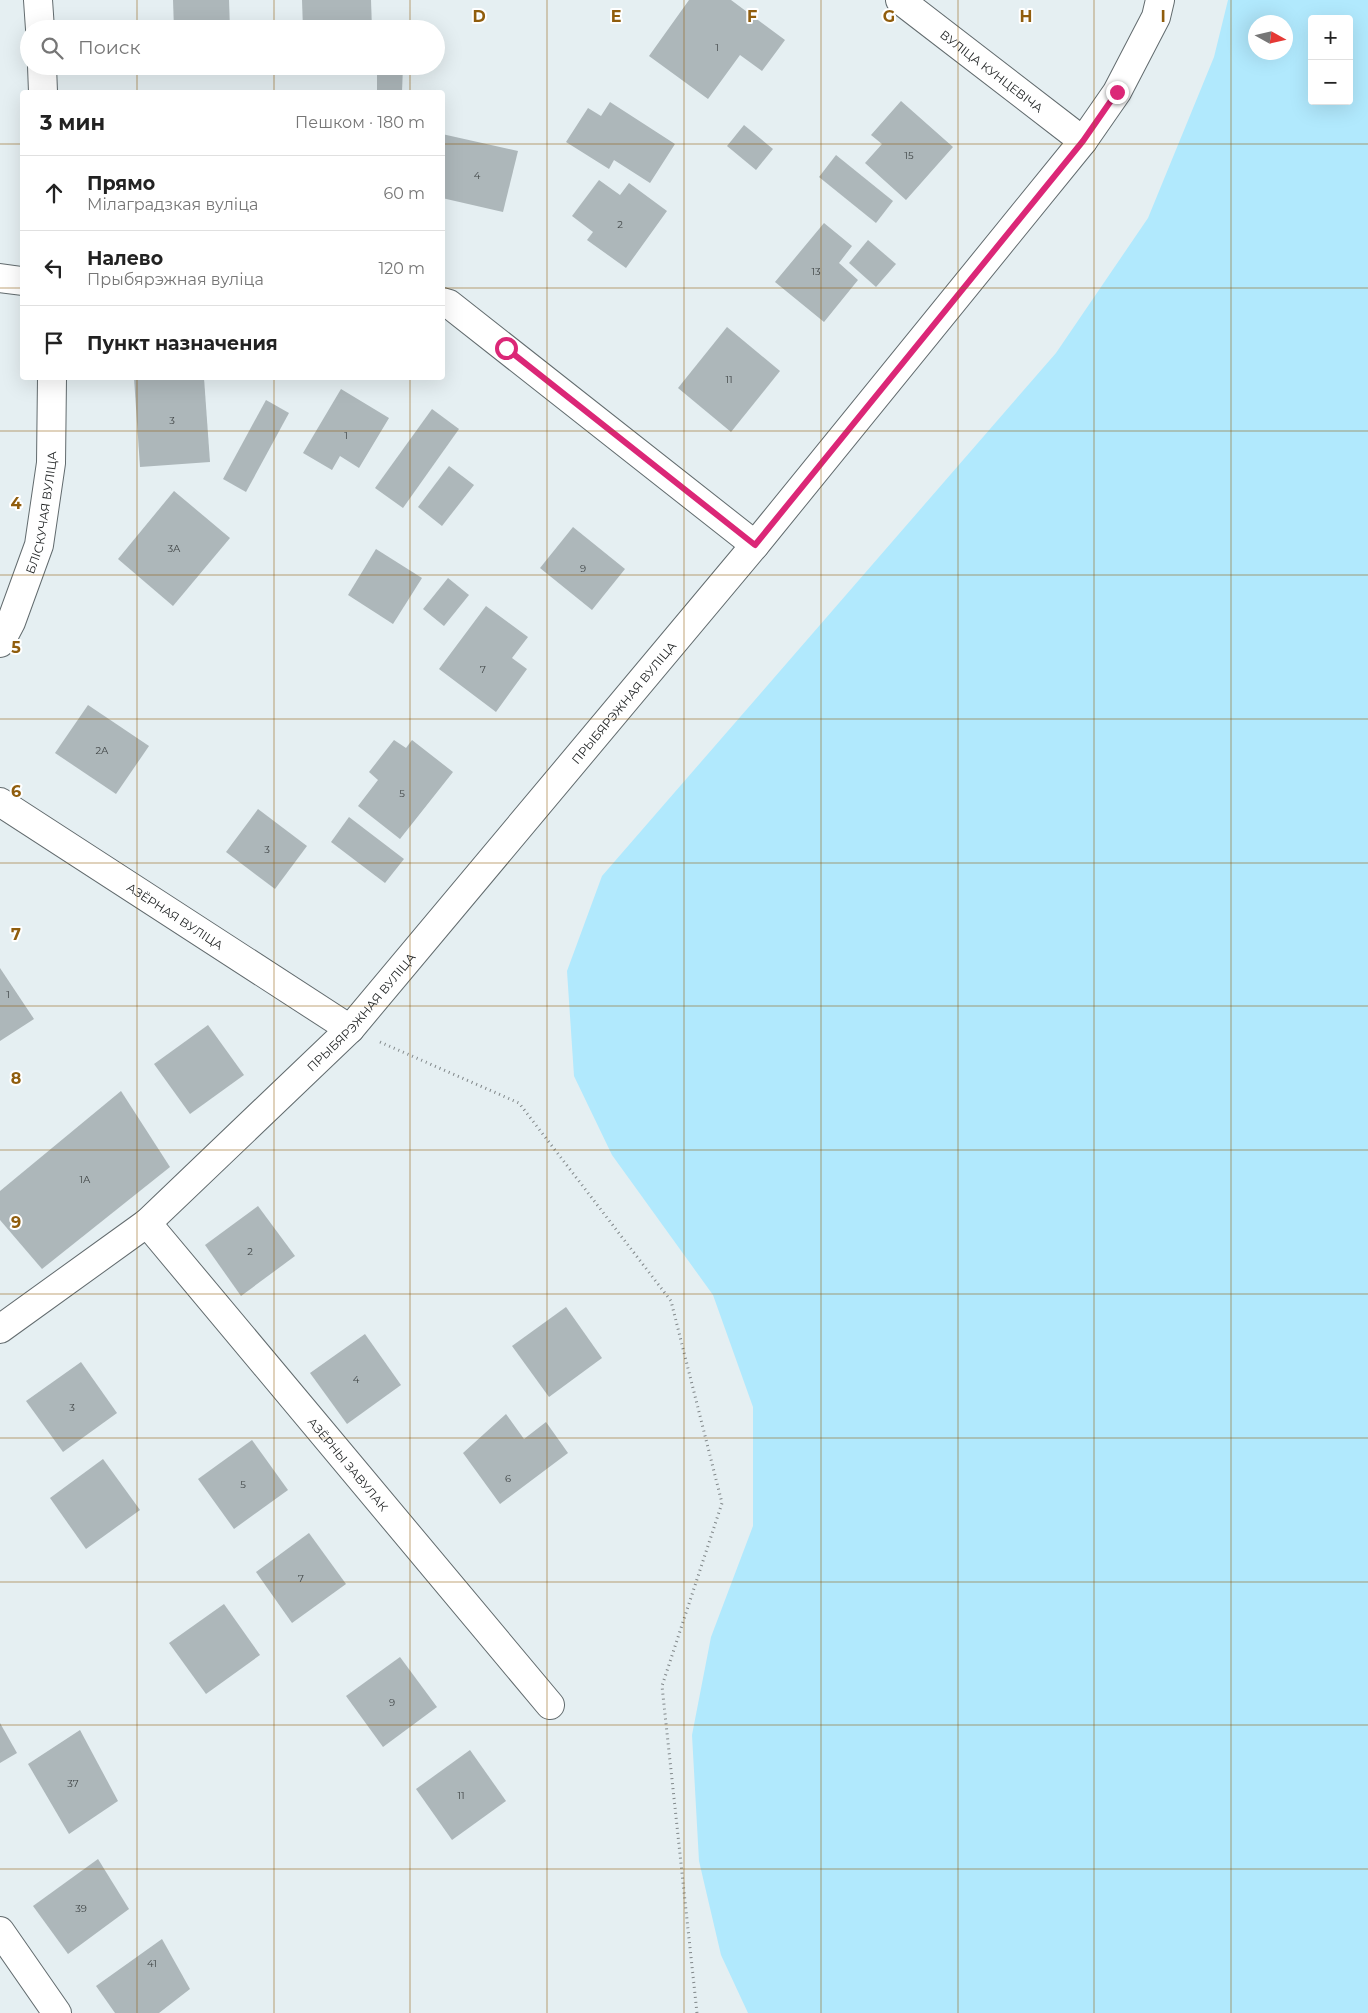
<!DOCTYPE html>
<html lang="ru">
<head>
<meta charset="utf-8">
<style>
	body { margin:0; font-family:Montserrat,sans-serif; background:#f6f6f6; color:#222 }
	.controls { position:absolute; right:15px; top:15px; display:grid; overflow:hidden; border-radius:5px; box-shadow:0 5px 20px #0002 }
	.controls button { width:45px; height:45px; display:grid; place-items:center; padding:0; border:0; border-bottom:1px solid #e0e0e0; background:#fff; color:#222; font:25px sans-serif }
	.compass { position:absolute; left:1248px; top:15px; width:45px; height:45px; border-radius:50%; background:#fff; box-shadow:0 5px 20px #0002; rotate:98deg }
	.stop { position:absolute; width:15px; height:15px; margin:-11px; border:4px solid #db2777; border-radius:50%; background:#fff }
	.stop.end { background:#db2777; border-color:#fff; box-shadow:0 1px 5px #0008 }
	.list { margin:0; padding:0; list-style:none }
	h2 { display:flex; justify-content:space-between; align-items:center; height:65px; margin:0; padding:0 20px; font-size:21px }
	h2 small { font-size:16px; font-weight:400; color:#767676 }
	.list li { display:grid; grid-template-columns:32px 1fr auto; gap:15px; align-items:center; box-sizing:border-box; height:75px; padding:0 20px; border-top:1px solid #e0e0e0 }
	.list b { display:block; font-size:19px; white-space:nowrap }
	.list p { margin:0; font-size:16px; white-space:nowrap; color:#767676 }
	.list em { font-size:16px; font-style:normal; color:#767676 }
	.icon { flex:none; width:28px; height:28px; fill:none; stroke:currentColor; stroke-width:2; stroke-linecap:round; stroke-linejoin:round }
	.map { position:relative; flex:none; width:1368px; height:2013px; overflow:hidden }
	.search { position:absolute; background:#fff; box-shadow:0 5px 20px #0002; left:20px; top:20px; width:425px; height:55px; display:flex; align-items:center; gap:12px; box-sizing:border-box; padding:0 18px; border-radius:28px; color:#767676; font-size:19px }
	.panel { position:absolute; background:#fff; box-shadow:0 5px 20px #0002; left:20px; top:90px; width:425px; height:290px; border-radius:5px }
	.map>svg:first-child { display:block }
	.green { fill:#b1e9fd; fill-rule:evenodd }
	.building { fill:#adb7ba }
	.lines { fill:none; stroke-linecap:round; stroke-linejoin:round }
	.minor-casing { stroke:#626b6e; stroke-width:30 }
	.path { stroke:#808789; stroke-width:3; stroke-dasharray:1 4; stroke-linecap:butt }
	.minor { stroke:#fff; stroke-width:28 }
	.route { stroke:#db2777; stroke-width:6 }
	.grid { fill:none; stroke:#905d0d; stroke-width:1; stroke-opacity:0.55 }
	.labels { text-anchor:middle; dominant-baseline:central; stroke-width:4; stroke-linejoin:round; paint-order:stroke }
	.number-label { font-size:10px; fill:#414647 }
	.street-label { font-size:12px; fill:#1d2021; stroke:#fff }
	.grid-label { font-size:16px; text-anchor:middle; font-weight:bold; fill:#905d0d; stroke:#fff; stroke-width:4; stroke-linejoin:round; paint-order:stroke }
</style>
</head>
<body>
<div class="map">
<svg width="1368" height="2013" viewBox="0 0 1368 2013">
	<rect width="100%" height="100%" fill="#e5eff2"/>
	<path class="green" d="M 1228,0 L 1368,0 L 1368,2013 L 748,2013 L 721,1955 L 699,1861 L 692,1735 L 711,1637 L 753,1526 L 753,1407 L 713,1295 L 612,1155 L 574,1076 L 567,971 L 602,876 L 1056,353 L 1148,218 L 1214,57 ZM 1312,19 L 1349,19 L 1349,101 L 1312,101 ZM 1256,22 L 1286,22 L 1286,52 L 1256,52 Z"/>
	<g class="building">
		<polygon points="173,0 229,0 230,29 174,29"/>
		<polygon points="302,0 371,0 372,29 303,29"/>
		<polygon points="689,0 731,0 785,40 762,71 740,55 708,99 649,56"/>
		<polygon points="377,66 403,66 402,92 377,92"/>
		<polygon points="901,101 953,147 906,200 865,163 882,144 871,135"/>
		<polygon points="610,102 675,144 650,183 614,160 609,169 566,142 588,108 601,116"/>
		<polygon points="744,125 773,149 756,170 727,146"/>
		<polygon points="442,134 518,151 503,212 442,198"/>
		<polygon points="836,155 893,201 876,223 819,177"/>
		<polygon points="599,180 620,195 629,183 667,211 626,268 587,240 593,232 572,216"/>
		<polygon points="824,223 852,246 839,263 858,280 824,322 775,282"/>
		<polygon points="868,240 896,264 876,287 849,263"/>
		<polygon points="727,327 780,371 731,432 678,388"/>
		<polygon points="134,378 204,378 210,462 140,467"/>
		<polygon points="341,389 389,418 359,468 340,456 332,470 303,453"/>
		<polygon points="266,400 289,413 246,492 223,479"/>
		<polygon points="432,409 459,429 403,508 375,488"/>
		<polygon points="449,466 474,485 442,526 418,507"/>
		<polygon points="174,491 230,538 173,606 118,559"/>
		<polygon points="573,527 625,569 592,610 540,568"/>
		<polygon points="376,549 422,578 393,624 348,595"/>
		<polygon points="448,578 469,595 444,626 423,609"/>
		<polygon points="486,606 528,637 512,658 527,669 496,712 439,669"/>
		<polygon points="88,705 149,746 116,794 55,753"/>
		<polygon points="394,740 406,748 412,740 453,772 400,839 358,806 378,780 369,772"/>
		<polygon points="258,809 307,846 275,889 226,852"/>
		<polygon points="349,817 404,859 385,883 331,842"/>
		<polygon points="0,968 34,1019 0,1041"/>
		<polygon points="208,1025 244,1075 190,1114 154,1064"/>
		<polygon points="121,1091 170,1167 42,1269 0,1220 0,1191"/>
		<polygon points="258,1206 295,1256 241,1296 205,1245"/>
		<polygon points="566,1307 602,1358 549,1397 512,1346"/>
		<polygon points="365,1334 401,1385 347,1424 310,1373"/>
		<polygon points="81,1362 117,1413 63,1452 26,1401"/>
		<polygon points="506,1414 524,1439 546,1422 568,1453 500,1504 463,1453"/>
		<polygon points="252,1440 288,1490 234,1529 198,1479"/>
		<polygon points="103,1459 140,1510 86,1549 50,1498"/>
		<polygon points="309,1533 346,1584 292,1623 256,1572"/>
		<polygon points="224,1604 260,1655 206,1694 169,1643"/>
		<polygon points="400,1657 437,1707 383,1747 346,1696"/>
		<polygon points="0,1723 17,1753 0,1763"/>
		<polygon points="80,1730 118,1801 69,1834 28,1764"/>
		<polygon points="470,1750 506,1801 452,1840 416,1789"/>
		<polygon points="98,1859 129,1909 68,1954 33,1906"/>
		<polygon points="162,1939 190,1989 159,2013 115,2013 96,1986"/>
	</g>
	<g class="lines">
		<defs>
			<g id="minor">
				<polyline points="38,0 40,29"/>
				<path id="s1" d="M 900,0 L 1083,141"/>
				<polyline points="42,66 43,92"/>
				<polyline points="0,278 22,281"/>
				<polyline points="442,302 449,304 755,545"/>
				<path id="s2" d="M 0,643 L 11,622 L 39,545 L 51,463 L 52,378"/>
				<path id="s3" d="M 0,802 L 350,1029"/>
				<path id="s4" d="M 147,1223 L 550,1705"/>
				<path id="s5" d="M 0,1329 L 147,1223 L 350,1029 L 755,545 L 1083,141 L 1117,92 L 1156,17 L 1160,0"/>
				<polyline points="0,1931 57,2013"/>
			</g>
		</defs>
		<use href="#minor" class="minor-casing"/>
		<polyline class="path" points="380,1042 519,1103 671,1301 722,1503 662,1686 697,2013"/>
		<use href="#minor" class="minor"/>
	</g>
	<g class="lines">
		<polyline class="route" points="506,348 755,545 1083,141 1117,92"/>
	</g>
	<path class="grid" d="M 137,0 L 137,29M 274,0 L 274,29M 410,0 L 410,29M 547,0 L 547,2013M 684,0 L 684,2013M 821,0 L 821,2013M 958,0 L 958,2013M 1094,0 L 1094,2013M 1231,0 L 1231,2013M 137,66 L 137,92M 274,66 L 274,92M 410,66 L 410,92M 0,144 L 22,144M 442,144 L 1368,144M 0,288 L 22,288M 442,288 L 1368,288M 137,378 L 137,2013M 274,378 L 274,2013M 410,378 L 410,2013M 0,431 L 1368,431M 0,575 L 1368,575M 0,719 L 1368,719M 0,863 L 1368,863M 0,1006 L 1368,1006M 0,1150 L 1368,1150M 0,1294 L 1368,1294M 0,1438 L 1368,1438M 0,1582 L 1368,1582M 0,1725 L 1368,1725M 0,1869 L 1368,1869"/>
	<g class="labels">
		<g class="number-label">
			<text x="717" y="47">1</text>
			<text x="909" y="155">15</text>
			<text x="477" y="175">4</text>
			<text x="620" y="224">2</text>
			<text x="816" y="271">13</text>
			<text x="729" y="379">11</text>
			<text x="172" y="420">3</text>
			<text x="346" y="435">1</text>
			<text x="174" y="548">3А</text>
			<text x="583" y="568">9</text>
			<text x="483" y="669">7</text>
			<text x="102" y="750">2А</text>
			<text x="402" y="793">5</text>
			<text x="267" y="849">3</text>
			<text x="8" y="994">1</text>
			<text x="85" y="1179">1А</text>
			<text x="250" y="1251">2</text>
			<text x="356" y="1379">4</text>
			<text x="72" y="1407">3</text>
			<text x="508" y="1478">6</text>
			<text x="243" y="1484">5</text>
			<text x="301" y="1578">7</text>
			<text x="392" y="1702">9</text>
			<text x="73" y="1783">37</text>
			<text x="461" y="1795">11</text>
			<text x="81" y="1908">39</text>
			<text x="152" y="1963">41</text>
		</g>
		<g class="street-label">
			<text stroke="none"><textPath href="#s1" startOffset="116">ВУЛІЦА КУНЦЕВІЧА</textPath></text>
			<text stroke="none"><textPath href="#s2" startOffset="138">БЛІСКУЧАЯ ВУЛІЦА</textPath></text>
			<text stroke="none"><textPath href="#s5" startOffset="888">ПРЫБЯРЭЖНАЯ ВУЛІЦА</textPath></text>
			<text stroke="none"><textPath href="#s3" startOffset="209">АЗЁРНАЯ ВУЛІЦА</textPath></text>
			<text stroke="none"><textPath href="#s5" startOffset="482">ПРЫБЯРЭЖНАЯ ВУЛІЦА</textPath></text>
			<text stroke="none"><textPath href="#s4" startOffset="314">АЗЁРНЫ ЗАВУЛАК</textPath></text>
		</g>
	</g>
	<g class="grid-label">
		<text x="479" y="22">D</text>
		<text x="616" y="22">E</text>
		<text x="752" y="22">F</text>
		<text x="889" y="22">G</text>
		<text x="1026" y="22">H</text>
		<text x="1163" y="22">I</text>
		<text x="16" y="509">4</text>
		<text x="16" y="653">5</text>
		<text x="16" y="797">6</text>
		<text x="16" y="940">7</text>
		<text x="16" y="1084">8</text>
		<text x="16" y="1228">9</text>
	</g>
</svg>
<div class="controls">
<button>+</button>
<button>−</button>
</div>
<svg class="compass" viewBox="-18 -18 36 36"><path d="M0-13l5 13h-10z" fill="#e53935"/><path d="M0 13l5-13h-10z" fill="#767676"/></svg>
<div class="stop" style="left:506px;top:348px"></div>
<div class="stop end" style="left:1117px;top:92px"></div>
<div class="search"><svg class="icon" aria-label="search" viewBox="0 0 24 24"><circle cx="10" cy="10" r="6"/><path d="M15 15l6 6"/></svg>Поиск</div>
<section class="panel">
<h2>3 мин<small>Пешком · 180 m</small></h2>
<ul class="list">
<li><svg class="icon" aria-label="ahead" viewBox="0 0 24 24"><path d="M12 20V5M6 11l6-6 6 6"/></svg><div><b>Прямо</b><p>Мілаградзкая вуліца</p></div><em>60 m</em></li>
<li><svg class="icon" aria-label="left" viewBox="0 0 24 24"><path d="M17 20v-9H6M10 6l-5 5 5 5"/></svg><div><b>Налево</b><p>Прыбярэжная вуліца</p></div><em>120 m</em></li>
<li><svg class="icon" aria-label="arrive" viewBox="0 0 24 24"><path d="M6 21V4h12l-3 4 3 4H6"/></svg><div><b>Пункт назначения</b></div></li>
</ul>
</section>
</div>
</body>
</html>
